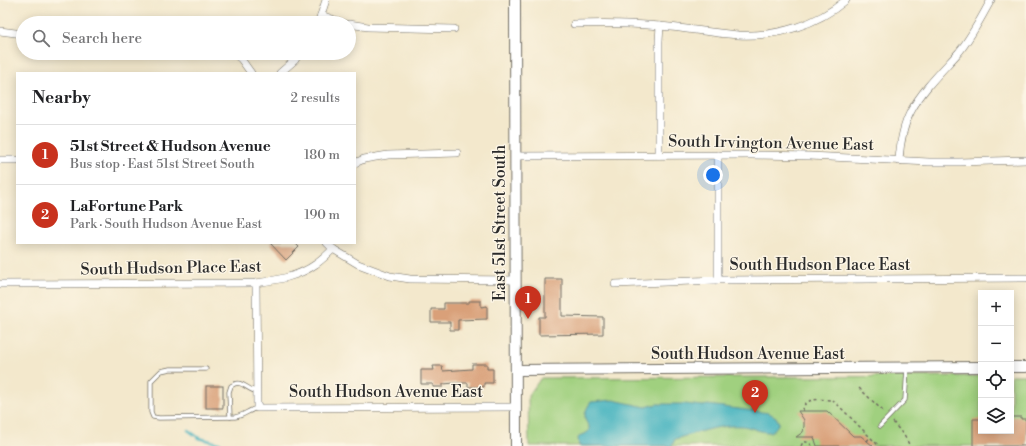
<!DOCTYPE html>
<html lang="en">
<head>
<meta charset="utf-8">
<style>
	body { margin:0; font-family:"Libre Bodoni",serif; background:#f2f2f2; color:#202124 }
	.controls { position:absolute; right:12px; bottom:12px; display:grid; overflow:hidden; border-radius:0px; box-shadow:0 2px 10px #0003 }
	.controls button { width:36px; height:36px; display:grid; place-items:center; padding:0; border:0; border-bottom:1px solid #e0e0e0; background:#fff; color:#202124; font:20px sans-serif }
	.you { position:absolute; left:713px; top:175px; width:14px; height:14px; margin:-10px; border:3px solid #fff; border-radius:50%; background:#1a73e8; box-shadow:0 0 0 6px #1a73e833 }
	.badge { display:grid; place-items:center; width:26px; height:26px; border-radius:50%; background:#c8321e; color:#fff; font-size:13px; font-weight:700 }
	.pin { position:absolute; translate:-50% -33px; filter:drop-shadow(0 1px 2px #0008) }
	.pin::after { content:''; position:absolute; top:21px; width:14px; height:12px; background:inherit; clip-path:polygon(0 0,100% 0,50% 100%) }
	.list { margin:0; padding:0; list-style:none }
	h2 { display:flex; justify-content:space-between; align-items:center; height:52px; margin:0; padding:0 16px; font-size:17px }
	h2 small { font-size:13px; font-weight:400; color:#757577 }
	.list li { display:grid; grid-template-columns:26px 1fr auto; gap:12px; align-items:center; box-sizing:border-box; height:60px; padding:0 16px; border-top:1px solid #e0e0e0 }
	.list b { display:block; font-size:15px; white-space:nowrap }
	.list p { margin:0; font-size:13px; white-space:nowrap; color:#757577 }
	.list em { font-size:13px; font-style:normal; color:#757577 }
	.icon { flex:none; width:22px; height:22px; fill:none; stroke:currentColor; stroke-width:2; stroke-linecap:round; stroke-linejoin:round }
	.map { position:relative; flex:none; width:1026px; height:446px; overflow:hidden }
	.search { position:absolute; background:#fff; box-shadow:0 2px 10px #0003; left:16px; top:16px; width:340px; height:44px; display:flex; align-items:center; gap:10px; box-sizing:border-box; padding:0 14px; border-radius:22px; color:#757577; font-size:15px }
	.panel { position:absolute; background:#fff; box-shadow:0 2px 10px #0003; left:16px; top:72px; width:340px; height:172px; border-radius:0px }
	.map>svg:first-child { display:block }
	.green { fill:#a0d07f; stroke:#667e55 }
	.water { fill:#44b3bf; stroke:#386f75 }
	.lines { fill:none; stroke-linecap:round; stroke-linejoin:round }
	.stream { stroke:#44b3bf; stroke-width:2.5 }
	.building { fill:#d9a079 }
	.lane-casing { stroke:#716d63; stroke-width:5 }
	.street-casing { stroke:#716d63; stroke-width:8 }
	.secondary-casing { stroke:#716d63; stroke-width:12 }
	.path { stroke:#716d63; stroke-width:1.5; stroke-dasharray:3 3; stroke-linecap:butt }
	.lane { stroke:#fff; stroke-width:3.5 }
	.street { stroke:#fff; stroke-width:7 }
	.secondary { stroke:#fff; stroke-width:10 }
	.labels { text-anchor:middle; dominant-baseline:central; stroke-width:3; stroke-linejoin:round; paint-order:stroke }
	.street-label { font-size:16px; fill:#2b2b2b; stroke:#fcf5e5 }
</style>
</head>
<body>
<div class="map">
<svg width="1026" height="446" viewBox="0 0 1026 446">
	<rect width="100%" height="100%" fill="#fcf5e5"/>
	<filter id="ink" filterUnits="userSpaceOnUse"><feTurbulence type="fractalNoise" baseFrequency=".025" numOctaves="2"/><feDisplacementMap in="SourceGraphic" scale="8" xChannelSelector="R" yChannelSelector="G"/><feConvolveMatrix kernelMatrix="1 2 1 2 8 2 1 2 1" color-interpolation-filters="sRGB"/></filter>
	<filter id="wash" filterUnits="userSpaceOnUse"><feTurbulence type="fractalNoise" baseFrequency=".012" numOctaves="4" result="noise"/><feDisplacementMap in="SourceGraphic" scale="16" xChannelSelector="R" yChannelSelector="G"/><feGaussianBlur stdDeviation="0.9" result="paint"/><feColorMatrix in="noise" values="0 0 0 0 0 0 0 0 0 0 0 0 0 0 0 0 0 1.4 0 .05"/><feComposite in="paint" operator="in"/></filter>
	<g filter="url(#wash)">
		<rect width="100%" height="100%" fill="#f3e8cc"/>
		<polygon class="green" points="1011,375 1026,375 1026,446 529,446 528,396 541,378 981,376 981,431 1011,431"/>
		<path class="water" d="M 613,400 L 646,407 L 657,404 L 685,404 L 703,406 L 708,405 L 769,413 L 776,417 L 779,423 C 776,427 774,431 770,432 C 762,433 751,427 743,426 C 720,424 696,433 675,439 L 672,446 L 579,446 L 578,438 L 581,435 L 585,434 L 589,431 L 589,426 C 582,418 585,410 591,402 Z"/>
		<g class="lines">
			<polyline class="stream" points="188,430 199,438 230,446"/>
		</g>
		<g id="blocks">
			<g class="building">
				<polygon points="270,243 295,243 299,247 286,260"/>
				<polygon points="545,279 562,279 562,316 603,317 603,334 539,335 539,317 545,317"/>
				<polygon points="469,301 481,301 481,307 487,306 487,319 458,320 458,330 450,330 450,322 431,322 431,309 444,309 444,303 469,303"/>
				<polygon points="472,364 487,364 487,369 493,369 493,383 484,383 484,387 468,387 468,383 455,383 443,384 443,387 433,387 433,384 421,384 421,370 434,370 433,366 442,366 443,371 472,369"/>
				<rect x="206" y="386" width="17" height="22"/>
				<polygon points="798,411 827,411 853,436 861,436 873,446 817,446 814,437 796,437 803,432 804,426 804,420"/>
				<polygon points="1011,417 1021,417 1021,419 1026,419 1026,446 973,446 973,419 981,419 981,431 1011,431"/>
			</g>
		</g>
	</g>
	<g filter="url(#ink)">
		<use href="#blocks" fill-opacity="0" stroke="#716d63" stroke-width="1"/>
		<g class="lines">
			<defs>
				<g id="lane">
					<path d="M 206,369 L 170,369 L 161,371 L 151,381 L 151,412 L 153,417 L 159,418 L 235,417 C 243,416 249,410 257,408"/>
					<path d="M 230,417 L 229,392 L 231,386 C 242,378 246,390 256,391"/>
					<polyline points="880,426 905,400 907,369"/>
				</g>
				<g id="street">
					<polyline points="321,15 343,23"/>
					<polyline points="318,23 321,15 326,0"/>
					<polyline points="349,24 368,27 454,29"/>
					<path d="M 574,24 C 603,23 631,23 660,26 C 686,28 712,33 738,35 C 776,37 817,25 846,0"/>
					<polyline points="0,31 23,34"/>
					<polyline points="234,53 241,59 251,73"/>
					<polyline points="280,73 295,60 299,53"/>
					<polyline points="659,155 659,41 660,26"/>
					<polyline points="718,155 718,280"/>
					<polyline points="515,156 751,155 810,156 929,162 960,162 1026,160"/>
					<polyline points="0,160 17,160"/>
					<path d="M 899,161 C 900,144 903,126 911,111 C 923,89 942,71 959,52 C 972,36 981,18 991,0"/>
					<polyline points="355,163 364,159 388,155 457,153"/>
					<polyline points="327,243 333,249 358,264 390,276 410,279 515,280"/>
					<polyline points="256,283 257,408 516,407"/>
					<path d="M 0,284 L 256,283 C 277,280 298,277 316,264 C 322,260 328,254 333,249"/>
					<polyline points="615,284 718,280 1026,278"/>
				</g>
				<g id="secondary">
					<polyline points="515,0 516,446"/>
					<polyline points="1011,367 1026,367"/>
					<polyline points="516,370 981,367"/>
				</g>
			</defs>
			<use href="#lane" class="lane-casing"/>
			<use href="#street" class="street-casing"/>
			<use href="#secondary" class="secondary-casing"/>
			<g class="path">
				<polyline points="859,388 885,413"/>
				<path d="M 803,411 C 803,396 822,400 833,400 L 879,446"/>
				<polyline points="893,422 905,437 910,446"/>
				<polyline points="867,441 870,437"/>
				<path d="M 801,446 L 803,442 C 807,441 810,443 812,446"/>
			</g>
			<use href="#lane" class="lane"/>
			<use href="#street" class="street"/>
			<use href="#secondary" class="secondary"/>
		</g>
	</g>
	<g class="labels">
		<g class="street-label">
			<text transform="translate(771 143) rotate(1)">South Irvington Avenue East</text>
			<text transform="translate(500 223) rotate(-90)">East 51st Street South</text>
			<text x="820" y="265">South Hudson Place East</text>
			<text transform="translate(171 268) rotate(-1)">South Hudson Place East</text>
			<text x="748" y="354">South Hudson Avenue East</text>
			<text x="386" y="392">South Hudson Avenue East</text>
		</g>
	</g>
</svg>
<div class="controls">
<button>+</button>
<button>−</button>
<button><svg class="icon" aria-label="locate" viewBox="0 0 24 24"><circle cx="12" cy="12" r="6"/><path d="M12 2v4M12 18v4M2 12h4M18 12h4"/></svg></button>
<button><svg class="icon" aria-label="layers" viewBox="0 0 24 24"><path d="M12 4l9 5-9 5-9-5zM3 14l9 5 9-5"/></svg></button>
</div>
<div class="you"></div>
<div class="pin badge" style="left:528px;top:319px">1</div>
<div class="pin badge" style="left:755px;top:413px">2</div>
<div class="search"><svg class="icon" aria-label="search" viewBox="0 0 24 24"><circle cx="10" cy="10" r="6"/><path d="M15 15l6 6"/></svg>Search here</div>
<section class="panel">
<h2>Nearby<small>2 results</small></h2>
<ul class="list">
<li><span class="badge">1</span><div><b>51st Street &amp; Hudson Avenue</b><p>Bus stop · East 51st Street South</p></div><em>180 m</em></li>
<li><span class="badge">2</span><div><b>LaFortune Park</b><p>Park · South Hudson Avenue East</p></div><em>190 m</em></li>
</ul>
</section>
</div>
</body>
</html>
